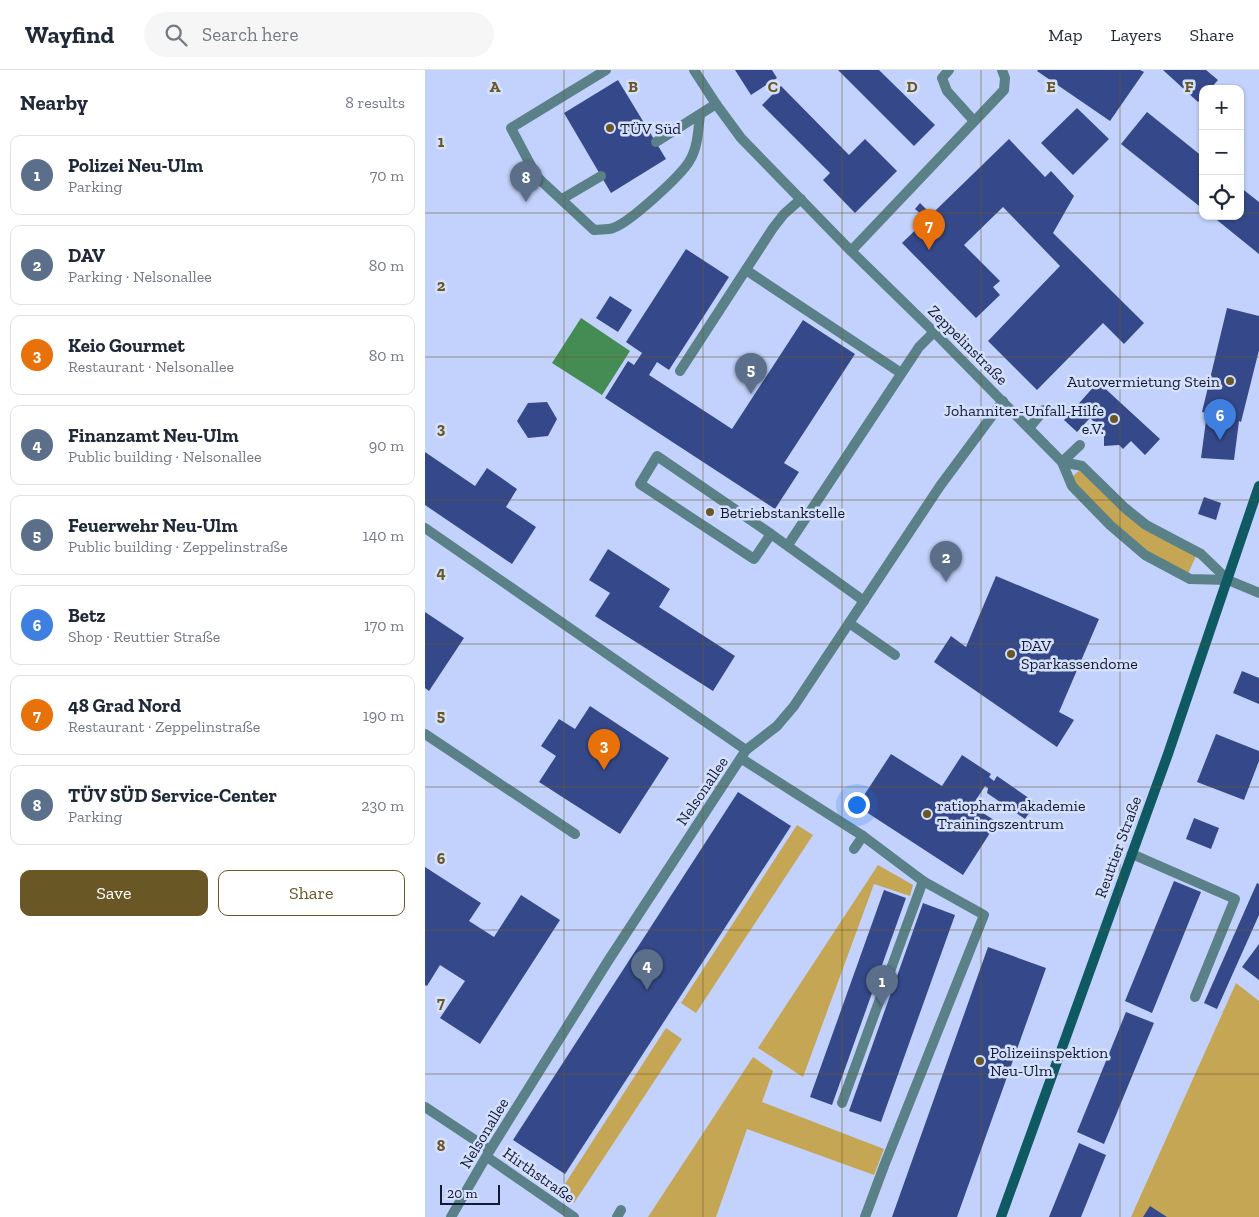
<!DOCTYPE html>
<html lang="en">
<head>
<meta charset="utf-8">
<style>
	body { margin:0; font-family:"Zilla Slab",serif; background:#f6f6f7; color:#1f2937 }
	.controls { position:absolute; right:15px; top:15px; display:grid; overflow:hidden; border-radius:10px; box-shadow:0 1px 4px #0004 }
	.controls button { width:45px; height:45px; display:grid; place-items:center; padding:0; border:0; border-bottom:1px solid #e0e1e3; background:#fff; color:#1f2937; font:25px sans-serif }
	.scale { position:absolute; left:15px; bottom:12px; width:60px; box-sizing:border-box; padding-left:5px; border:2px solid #131b34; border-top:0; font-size:14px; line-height:18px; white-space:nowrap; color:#131b34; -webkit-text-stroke:4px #d5e0fc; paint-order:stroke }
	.you { position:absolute; left:431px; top:734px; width:18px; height:18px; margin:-12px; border:4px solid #fff; border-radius:50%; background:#1a73e8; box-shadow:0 0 0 8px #1a73e833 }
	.badge { display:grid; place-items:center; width:32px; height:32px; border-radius:50%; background:#695725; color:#fff; font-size:16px; font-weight:700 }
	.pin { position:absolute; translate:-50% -41px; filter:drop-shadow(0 1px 2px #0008) }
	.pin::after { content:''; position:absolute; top:26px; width:18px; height:15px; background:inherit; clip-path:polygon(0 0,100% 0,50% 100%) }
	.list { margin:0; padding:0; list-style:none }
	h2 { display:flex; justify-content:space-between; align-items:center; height:65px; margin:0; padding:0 20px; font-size:21px }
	h2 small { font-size:16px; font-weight:400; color:#747a83 }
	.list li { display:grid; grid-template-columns:32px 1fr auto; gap:15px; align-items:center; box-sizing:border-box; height:80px; margin:0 10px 10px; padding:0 10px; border:1px solid #e0e1e3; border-radius:10px }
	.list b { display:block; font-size:19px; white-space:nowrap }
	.list p { margin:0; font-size:16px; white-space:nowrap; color:#747a83 }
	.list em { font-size:16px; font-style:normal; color:#747a83 }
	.actions { display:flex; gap:10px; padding:15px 20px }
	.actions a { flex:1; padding:11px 0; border:1px solid #695725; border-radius:10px; text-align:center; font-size:18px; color:#695725 }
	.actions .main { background:#695725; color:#fff }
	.icon { flex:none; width:28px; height:28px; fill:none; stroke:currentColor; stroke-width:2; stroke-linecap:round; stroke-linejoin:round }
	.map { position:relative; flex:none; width:834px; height:1147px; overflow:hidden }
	header { display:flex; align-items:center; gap:30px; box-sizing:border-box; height:70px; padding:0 25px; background:#fff; border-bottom:1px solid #e0e1e3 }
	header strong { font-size:24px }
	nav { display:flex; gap:28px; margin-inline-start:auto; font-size:18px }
	.search { width:350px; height:45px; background:#f6f6f7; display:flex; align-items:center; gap:12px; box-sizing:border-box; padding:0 18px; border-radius:28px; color:#747a83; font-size:19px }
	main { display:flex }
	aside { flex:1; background:#fff }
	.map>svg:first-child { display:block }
	.green { fill:#c5a654 }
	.water { fill:#448c54 }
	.building { fill:#35498a }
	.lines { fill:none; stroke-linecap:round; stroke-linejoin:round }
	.service { stroke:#598187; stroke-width:10 }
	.minor { stroke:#598187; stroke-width:10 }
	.secondary { stroke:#0f5963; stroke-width:10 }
	.grid { fill:none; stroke:#695725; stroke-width:1; stroke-opacity:0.55 }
	.poi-dot { fill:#695725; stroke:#d5e0fc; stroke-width:2 }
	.labels { text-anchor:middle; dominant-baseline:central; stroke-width:5; stroke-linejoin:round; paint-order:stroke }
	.poi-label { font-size:16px; fill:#131b34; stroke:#d5e0fc; text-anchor:start }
	.street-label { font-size:16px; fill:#131b34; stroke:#d5e0fc }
	.grid-label { font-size:16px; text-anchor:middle; font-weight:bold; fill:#695725; stroke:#d5e0fc; stroke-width:5; stroke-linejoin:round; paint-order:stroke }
</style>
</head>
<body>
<header>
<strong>Wayfind</strong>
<div class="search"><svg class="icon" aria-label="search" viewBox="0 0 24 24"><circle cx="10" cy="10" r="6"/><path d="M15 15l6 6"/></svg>Search here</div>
<nav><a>Map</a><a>Layers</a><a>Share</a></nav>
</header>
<main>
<aside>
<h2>Nearby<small>8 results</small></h2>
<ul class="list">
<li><span class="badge" style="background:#5c6f8a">1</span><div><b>Polizei Neu-Ulm</b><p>Parking</p></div><em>70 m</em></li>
<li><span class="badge" style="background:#5c6f8a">2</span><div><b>DAV</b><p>Parking · Nelsonallee</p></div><em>80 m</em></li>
<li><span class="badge" style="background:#e8710a">3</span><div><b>Keio Gourmet</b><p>Restaurant · Nelsonallee</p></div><em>80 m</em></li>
<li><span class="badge" style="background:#5c6f8a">4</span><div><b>Finanzamt Neu-Ulm</b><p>Public building · Nelsonallee</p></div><em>90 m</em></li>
<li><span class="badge" style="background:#5c6f8a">5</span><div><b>Feuerwehr Neu-Ulm</b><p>Public building · Zeppelinstraße</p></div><em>140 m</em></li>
<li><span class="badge" style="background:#3f7fe0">6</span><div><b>Betz</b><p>Shop · Reuttier Straße</p></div><em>170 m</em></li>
<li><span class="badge" style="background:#e8710a">7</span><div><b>48 Grad Nord</b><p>Restaurant · Zeppelinstraße</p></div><em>190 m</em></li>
<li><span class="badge" style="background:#5c6f8a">8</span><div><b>TÜV SÜD Service-Center</b><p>Parking</p></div><em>230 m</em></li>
</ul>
<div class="actions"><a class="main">Save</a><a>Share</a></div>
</aside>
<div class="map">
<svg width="834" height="1147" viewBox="0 0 834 1147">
	<rect width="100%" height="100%" fill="#c2d2fc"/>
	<g class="green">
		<polygon points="655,400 771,486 763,504 723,482 685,449 650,413 648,406"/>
		<polygon points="372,755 388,765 271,943 256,933"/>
		<polygon points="453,795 488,815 485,826 449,814 378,1007 333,978"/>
		<polygon points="811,913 834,931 834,1147 706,1147"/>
		<polygon points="241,958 257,969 149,1133 134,1123"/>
		<polygon points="328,987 348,1001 337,1032 459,1079 449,1105 322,1059 291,1147 223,1147"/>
	</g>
	<polygon class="water" points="156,248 205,281 177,325 127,293"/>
	<g class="building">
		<polygon points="310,0 347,0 352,8 326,25"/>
		<polygon points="413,0 454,0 510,55 489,76"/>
		<polygon points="613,0 715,0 719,2 685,51 612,1"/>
		<polygon points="738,0 781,0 793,10 785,19 778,19 778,26 773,32"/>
		<polygon points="193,10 241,89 186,123 139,43"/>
		<polygon points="356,16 424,85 440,69 472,101 430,143 398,110 405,103 337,35"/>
		<polygon points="652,38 684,69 648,105 616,73"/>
		<polygon points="722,42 778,87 778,139 696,74"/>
		<polygon points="584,69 620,107 626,101 649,126 628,163 719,253 699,274 678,253 612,320 563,271 635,196 578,137 539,175 575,211 568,217 575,225 551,248 477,173"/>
		<polygon points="815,117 834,132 834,184 787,146 815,146"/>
		<polygon points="495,133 503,141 498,146 490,139"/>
		<polygon points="261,179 304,207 244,300 232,292 224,305 307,359 378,250 430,284 359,393 374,402 350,439 180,328 203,291 209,295 217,283 201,272"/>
		<polygon points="185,226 207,240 193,262 171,248"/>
		<polygon points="802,238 834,246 834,280 816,352 814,351 809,390 776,388 782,343 777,342"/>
		<polygon points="673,312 735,369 720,385 706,371 698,379 694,375 679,376 679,361 665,348 652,362 639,350"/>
		<polygon points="122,332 132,349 123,366 103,368 92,351 103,333"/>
		<polygon points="0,382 50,416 62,398 92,419 81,437 111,457 87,494 0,435"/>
		<polygon points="779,427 796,433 791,450 773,444"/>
		<polygon points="183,479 245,519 234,537 310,586 288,621 170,546 185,523 164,510"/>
		<polygon points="571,506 674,549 634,642 649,650 632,677 509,592 526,566 541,577"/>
		<polygon points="0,542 39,568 4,621 0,618"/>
		<polygon points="817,601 834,608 834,634 808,623"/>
		<polygon points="165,636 244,688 195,764 114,712 131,686 116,676 134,649 150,659"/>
		<polygon points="791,664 834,681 834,691 819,730 772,712"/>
		<polygon points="466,684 517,716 537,685 566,704 564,707 569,711 572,706 611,733 600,749 562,723 563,718 560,716 547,736 572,752 538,805 432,736"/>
		<polygon points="313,722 366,756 140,1104 88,1070"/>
		<polygon points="769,748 794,758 786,779 761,769"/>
		<polygon points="0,797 56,833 44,851 69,867 96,825 135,850 55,974 15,948 40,911 15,895 2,916 0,915"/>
		<polygon points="749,811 776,822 727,943 700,931"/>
		<polygon points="832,813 834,814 834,845 792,939 779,933"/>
		<polygon points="459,820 481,828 407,1035 385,1027"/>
		<polygon points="498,833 530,845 456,1052 424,1041"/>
		<polygon points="834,874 834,910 817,897"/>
		<polygon points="563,877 621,898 532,1147 467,1147"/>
		<polygon points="701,942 729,953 679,1074 652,1062"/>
		<polygon points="654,1073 681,1085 656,1147 624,1147"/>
		<polygon points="725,1136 742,1147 718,1147"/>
	</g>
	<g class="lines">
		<g class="service">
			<path d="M 181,0 L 86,58 L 112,107 L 169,160 C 175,159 183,160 188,158 C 204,153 257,105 265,90 C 273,77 273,60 275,45"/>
			<polyline points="231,72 291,34"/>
			<polyline points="137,129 176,106"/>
			<polyline points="321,200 476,303"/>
			<polyline points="255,301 348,158 359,144 376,129"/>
			<polyline points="604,358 619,340"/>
			<polyline points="637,392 655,375"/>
			<polyline points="0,458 321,680"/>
			<polyline points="346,464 329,489 215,414 232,386 346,464 439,531"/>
			<polyline points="363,475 494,277 509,262"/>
			<polyline points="424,553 470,585"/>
			<polyline points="0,664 150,764"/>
			<polyline points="317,689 438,766"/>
			<polyline points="429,779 438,766 498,811 559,845 459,1096 440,1147"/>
			<polyline points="707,784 810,829 770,927"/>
			<polyline points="417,1033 498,811"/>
			<polyline points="0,1037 65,1080"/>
			<polyline points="192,1147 196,1140"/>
		</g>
		<g class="minor">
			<polyline points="269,0 291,34 316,68 426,181 509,262 637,392 647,416 685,455 720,485 765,509 803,510 834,523"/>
			<polyline points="524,0 517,8 522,21 549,51"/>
			<polyline points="426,181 579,20 580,8 577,0"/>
			<polyline points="637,392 657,396 700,438 721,455 776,484 803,510"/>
			<polyline points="62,1087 149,1147"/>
			<polyline points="26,1147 65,1080 183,891 321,680 352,656 369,636 515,416 578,331"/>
		</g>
		<polyline class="secondary" points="576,1147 743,684 834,416"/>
	</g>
	<path class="grid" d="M 139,0 L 139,1147M 278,0 L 278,1147M 417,0 L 417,1147M 556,0 L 556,1147M 695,0 L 695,1147M 0,143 L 778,143M 815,143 L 834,143M 0,287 L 834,287M 0,430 L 834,430M 0,574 L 834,574M 0,717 L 834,717M 0,860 L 834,860M 0,1004 L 834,1004"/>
	<g class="poi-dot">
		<circle cx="185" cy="58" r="5"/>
		<circle cx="805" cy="311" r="5"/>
		<circle cx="689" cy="349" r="5"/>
		<circle cx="285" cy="442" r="5"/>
		<circle cx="586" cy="584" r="5"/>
		<circle cx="502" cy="744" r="5"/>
		<circle cx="555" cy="991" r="5"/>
	</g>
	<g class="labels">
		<g class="poi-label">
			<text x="195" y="58">TÜV Süd</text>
			<text x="795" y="311" text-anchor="end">Autovermietung Stein</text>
			<text x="679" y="340" text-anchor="end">Johanniter-Unfall-Hilfe<tspan x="679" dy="18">e.V.</tspan></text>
			<text x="295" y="442">Betriebstankstelle</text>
			<text x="596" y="575">DAV<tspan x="596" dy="18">Sparkassendome</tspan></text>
			<text x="512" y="735">ratiopharm akademie<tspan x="512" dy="18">Trainingszentrum</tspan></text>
			<text x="565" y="982">Polizeiinspektion<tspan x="565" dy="18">Neu-Ulm</tspan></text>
		</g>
		<g class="street-label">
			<text transform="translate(543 275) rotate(45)">Zeppelinstraße</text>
			<text transform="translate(277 721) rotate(-56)">Nelsonallee</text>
			<text transform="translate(693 777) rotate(-70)">Reuttier Straße</text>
			<text transform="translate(59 1063) rotate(-59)">Nelsonallee</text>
			<text transform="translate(114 1105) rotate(35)">Hirthstraße</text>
		</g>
	</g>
	<g class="grid-label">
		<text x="70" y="22">A</text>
		<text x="208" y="22">B</text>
		<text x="348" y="22">C</text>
		<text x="487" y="22">D</text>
		<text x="626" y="22">E</text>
		<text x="764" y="22">F</text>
		<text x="16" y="77">1</text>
		<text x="16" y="221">2</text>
		<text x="16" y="364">3</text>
		<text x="16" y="508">4</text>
		<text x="16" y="651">5</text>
		<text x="16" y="794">6</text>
		<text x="16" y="938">7</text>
		<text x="16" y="1081">8</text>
	</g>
</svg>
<div class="controls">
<button>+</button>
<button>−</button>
<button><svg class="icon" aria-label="locate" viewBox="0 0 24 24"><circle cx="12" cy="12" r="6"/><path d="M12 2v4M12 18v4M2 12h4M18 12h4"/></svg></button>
</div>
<div class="scale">20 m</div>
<div class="you"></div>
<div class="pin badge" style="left:457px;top:936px;background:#5c6f8a">1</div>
<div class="pin badge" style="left:521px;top:512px;background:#5c6f8a">2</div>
<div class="pin badge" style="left:179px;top:700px;background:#e8710a">3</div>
<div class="pin badge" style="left:222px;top:920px;background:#5c6f8a">4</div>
<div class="pin badge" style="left:326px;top:324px;background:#5c6f8a">5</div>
<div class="pin badge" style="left:795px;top:370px;background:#3f7fe0">6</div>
<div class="pin badge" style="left:504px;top:180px;background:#e8710a">7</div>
<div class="pin badge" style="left:101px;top:132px;background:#5c6f8a">8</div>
</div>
</main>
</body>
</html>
